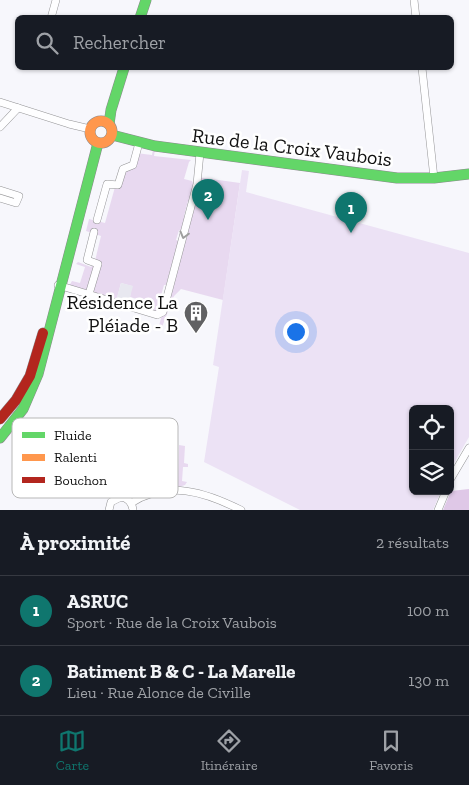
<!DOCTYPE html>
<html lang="fr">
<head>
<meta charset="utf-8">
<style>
	body { margin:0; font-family:"Zilla Slab",serif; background:#20242c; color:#f1f3f6 }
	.controls { position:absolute; right:15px; bottom:15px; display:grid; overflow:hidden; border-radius:8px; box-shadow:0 1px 4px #0004 }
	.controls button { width:45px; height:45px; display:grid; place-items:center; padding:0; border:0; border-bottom:1px solid #363941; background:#171b24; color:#f1f3f6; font:25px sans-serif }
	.you { position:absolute; left:295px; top:331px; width:18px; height:18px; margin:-12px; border:4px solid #fff; border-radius:50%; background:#1a73e8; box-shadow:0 0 0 8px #1a73e833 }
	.badge { display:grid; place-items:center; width:32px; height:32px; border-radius:50%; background:#0f766e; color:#fff; font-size:16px; font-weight:700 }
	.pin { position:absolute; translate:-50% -41px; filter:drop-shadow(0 1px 2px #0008) }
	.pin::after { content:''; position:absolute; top:26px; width:18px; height:15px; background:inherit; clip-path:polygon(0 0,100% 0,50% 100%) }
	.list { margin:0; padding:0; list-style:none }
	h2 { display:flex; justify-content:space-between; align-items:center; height:65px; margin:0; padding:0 20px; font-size:21px }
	h2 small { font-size:16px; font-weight:400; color:#9ea1a6 }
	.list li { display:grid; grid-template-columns:32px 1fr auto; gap:15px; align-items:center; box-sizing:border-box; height:70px; padding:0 20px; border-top:1px solid #363941 }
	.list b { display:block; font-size:19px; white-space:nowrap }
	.list p { margin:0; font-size:16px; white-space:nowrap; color:#9ea1a6 }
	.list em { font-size:16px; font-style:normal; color:#9ea1a6 }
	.icon { flex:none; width:28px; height:28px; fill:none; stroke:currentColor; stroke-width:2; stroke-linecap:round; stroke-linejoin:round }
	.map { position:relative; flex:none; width:469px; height:510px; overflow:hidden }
	.search { position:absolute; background:#171b24; box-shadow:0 1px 4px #0004; left:15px; right:15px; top:15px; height:55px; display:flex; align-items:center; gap:12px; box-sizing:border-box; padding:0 18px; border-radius:8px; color:#9ea1a6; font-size:19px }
	.sheet { height:205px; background:#171b24 }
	nav { display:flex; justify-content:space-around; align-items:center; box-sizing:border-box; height:70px; border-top:1px solid #363941; background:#171b24; font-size:14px; color:#9ea1a6 }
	nav a { display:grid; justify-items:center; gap:2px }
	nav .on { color:#0f766e }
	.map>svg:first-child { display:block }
	.green { fill:#e8d9f0 }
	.forest { fill:#dfc8e7 }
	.pitch { fill:#ece2f5 }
	.plaza { fill:#e8e8f0 }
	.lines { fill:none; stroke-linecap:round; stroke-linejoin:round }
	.street-casing { stroke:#949496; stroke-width:8 }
	.fast-casing { stroke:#8b8b8d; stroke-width:11 }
	.slow-casing { stroke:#8b8b8d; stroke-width:11 }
	.jam-casing { stroke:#8b8b8d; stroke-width:11 }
	.street { stroke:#fefeff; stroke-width:7 }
	.fast { stroke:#63d668; stroke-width:10 }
	.slow { stroke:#ff974d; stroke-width:10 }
	.jam { stroke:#b3261e; stroke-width:10 }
	.oneway { stroke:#9f9f9f }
	.labels { text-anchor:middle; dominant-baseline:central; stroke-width:5; stroke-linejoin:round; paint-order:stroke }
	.street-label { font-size:20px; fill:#101010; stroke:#fff }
	.poi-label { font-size:20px; fill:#101010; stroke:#fff; text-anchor:end }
	.key { fill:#fff; stroke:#b7b7b7; stroke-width:1 }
	.key-label { font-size:14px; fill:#101010 }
</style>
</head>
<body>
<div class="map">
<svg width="469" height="510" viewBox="0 0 469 510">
	<rect width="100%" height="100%" fill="#f7f7fc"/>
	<g class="green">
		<polygon points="153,149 155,149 154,156 191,160 189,162 184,179 192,181 194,185 190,202 188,201 184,216 186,217 182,231 179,230 176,240 179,241 166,285 164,285 158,306 160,307 157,312 150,310 151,303 130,297 132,286 121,283 116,302 68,288 72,281 80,283 85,267 76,264 78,262 91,267 95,261 101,236 86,231 89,219 105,223 115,187 118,185 123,169 128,168 136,153 152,155"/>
		<polygon points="197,177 240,183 223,300 181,289 174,296 162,327 159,326"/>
		<polygon points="179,445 185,446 184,463 188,464 188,467 183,467 182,481 187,482 185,485 179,487 175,483 178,482"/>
	</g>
	<polygon class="forest" points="469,489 469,510 443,510 451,491"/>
	<polygon class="pitch" points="242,170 249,171 246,192 469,253 469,437 450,470 450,409 413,409 413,491 441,491 433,510 300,510 204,462 219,367 213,365"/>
	<polygon class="plaza" points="121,283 133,286 128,304 116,301"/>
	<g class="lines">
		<defs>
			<g id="street">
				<polyline points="414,0 416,18"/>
				<polyline points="51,18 56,0"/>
				<polyline points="422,68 434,178"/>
				<polyline points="0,102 69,124 90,129"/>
				<polyline points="0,127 18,108"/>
				<polyline points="0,190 19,196 16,203 0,198"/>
				<polyline points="97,220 107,184 118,185 123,169 133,165 139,143"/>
				<polyline points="58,285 157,315 163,312 197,184 200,153"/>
				<polyline points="89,294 98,264 87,260 94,232"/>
				<polyline points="450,480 469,448"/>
				<path d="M 131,503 C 168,480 205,492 241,510"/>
				<path d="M 109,510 L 111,502 L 121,497 C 128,498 132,502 133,510"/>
				<polyline points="438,510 446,491"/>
			</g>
			<g id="fast">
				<polyline points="140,18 146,0"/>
				<polyline points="109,124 111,110 124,68"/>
				<polyline points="112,135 155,146 397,178 434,178 469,174"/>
				<polyline points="0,438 23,409 38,374 98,143"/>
			</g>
			<circle id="slow" cx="101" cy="132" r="11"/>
			<polyline id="jam" points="0,419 16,400 30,376 43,333"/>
		</defs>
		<use href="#street" class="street-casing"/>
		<use href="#fast" class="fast-casing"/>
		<use href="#slow" class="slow-casing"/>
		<use href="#jam" class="jam-casing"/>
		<use href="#street" class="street"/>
		<use href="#fast" class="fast"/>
		<use href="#slow" class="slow"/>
		<use href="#jam" class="jam"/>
	</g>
	<defs><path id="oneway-chevron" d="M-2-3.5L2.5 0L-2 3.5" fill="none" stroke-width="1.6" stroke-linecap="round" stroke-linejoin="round" transform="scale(1.25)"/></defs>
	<use class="oneway" href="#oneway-chevron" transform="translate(184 235) rotate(105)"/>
	<defs>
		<symbol id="building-pin" viewBox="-11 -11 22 30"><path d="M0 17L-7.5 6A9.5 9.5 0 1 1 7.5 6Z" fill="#616163" stroke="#fff"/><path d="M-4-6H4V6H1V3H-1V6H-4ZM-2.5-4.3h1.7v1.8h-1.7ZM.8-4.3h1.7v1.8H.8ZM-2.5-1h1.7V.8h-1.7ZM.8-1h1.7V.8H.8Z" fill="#fff"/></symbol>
	</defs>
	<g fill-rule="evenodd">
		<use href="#building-pin" x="182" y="299" width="28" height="38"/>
	</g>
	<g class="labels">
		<g class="street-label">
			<text transform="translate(292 147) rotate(7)">Rue de la Croix Vaubois</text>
		</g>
		<g class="poi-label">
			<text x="178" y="302">Résidence La<tspan x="178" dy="23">Pléiade - B</tspan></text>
		</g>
	</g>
	<rect x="12" y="418" width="166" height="80" rx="8" class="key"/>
	<rect x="22" y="432" width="23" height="6" fill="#63d668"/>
	<rect x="22" y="454" width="23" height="7" fill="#ff974d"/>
	<rect x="22" y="477" width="23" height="6" fill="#b3261e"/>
	<g class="key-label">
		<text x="54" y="440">Fluide</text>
		<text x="54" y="462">Ralenti</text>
		<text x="54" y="485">Bouchon</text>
	</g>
</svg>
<div class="controls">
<button><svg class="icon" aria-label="locate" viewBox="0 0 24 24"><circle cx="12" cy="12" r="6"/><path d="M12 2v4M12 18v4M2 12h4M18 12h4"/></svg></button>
<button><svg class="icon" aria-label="layers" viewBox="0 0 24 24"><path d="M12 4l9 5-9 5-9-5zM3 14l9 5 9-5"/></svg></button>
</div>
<div class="you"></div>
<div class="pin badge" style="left:351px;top:233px">1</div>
<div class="pin badge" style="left:208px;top:220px">2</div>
<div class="search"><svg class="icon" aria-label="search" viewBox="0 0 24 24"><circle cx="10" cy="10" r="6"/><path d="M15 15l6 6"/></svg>Rechercher</div>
</div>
<section class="sheet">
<h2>À proximité<small>2 résultats</small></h2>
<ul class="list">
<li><span class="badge">1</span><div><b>ASRUC</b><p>Sport · Rue de la Croix Vaubois</p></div><em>100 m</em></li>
<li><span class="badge">2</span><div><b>Batiment B &amp; C - La Marelle</b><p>Lieu · Rue Alonce de Civille</p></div><em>130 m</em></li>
</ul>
</section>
<nav>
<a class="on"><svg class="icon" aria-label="map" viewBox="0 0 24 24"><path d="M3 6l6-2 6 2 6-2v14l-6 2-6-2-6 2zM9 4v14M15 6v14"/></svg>Carte</a>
<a><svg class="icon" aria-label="directions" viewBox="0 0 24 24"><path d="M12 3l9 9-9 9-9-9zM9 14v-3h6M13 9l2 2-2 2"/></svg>Itinéraire</a>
<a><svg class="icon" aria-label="saved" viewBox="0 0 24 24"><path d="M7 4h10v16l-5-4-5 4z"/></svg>Favoris</a>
</nav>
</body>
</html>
